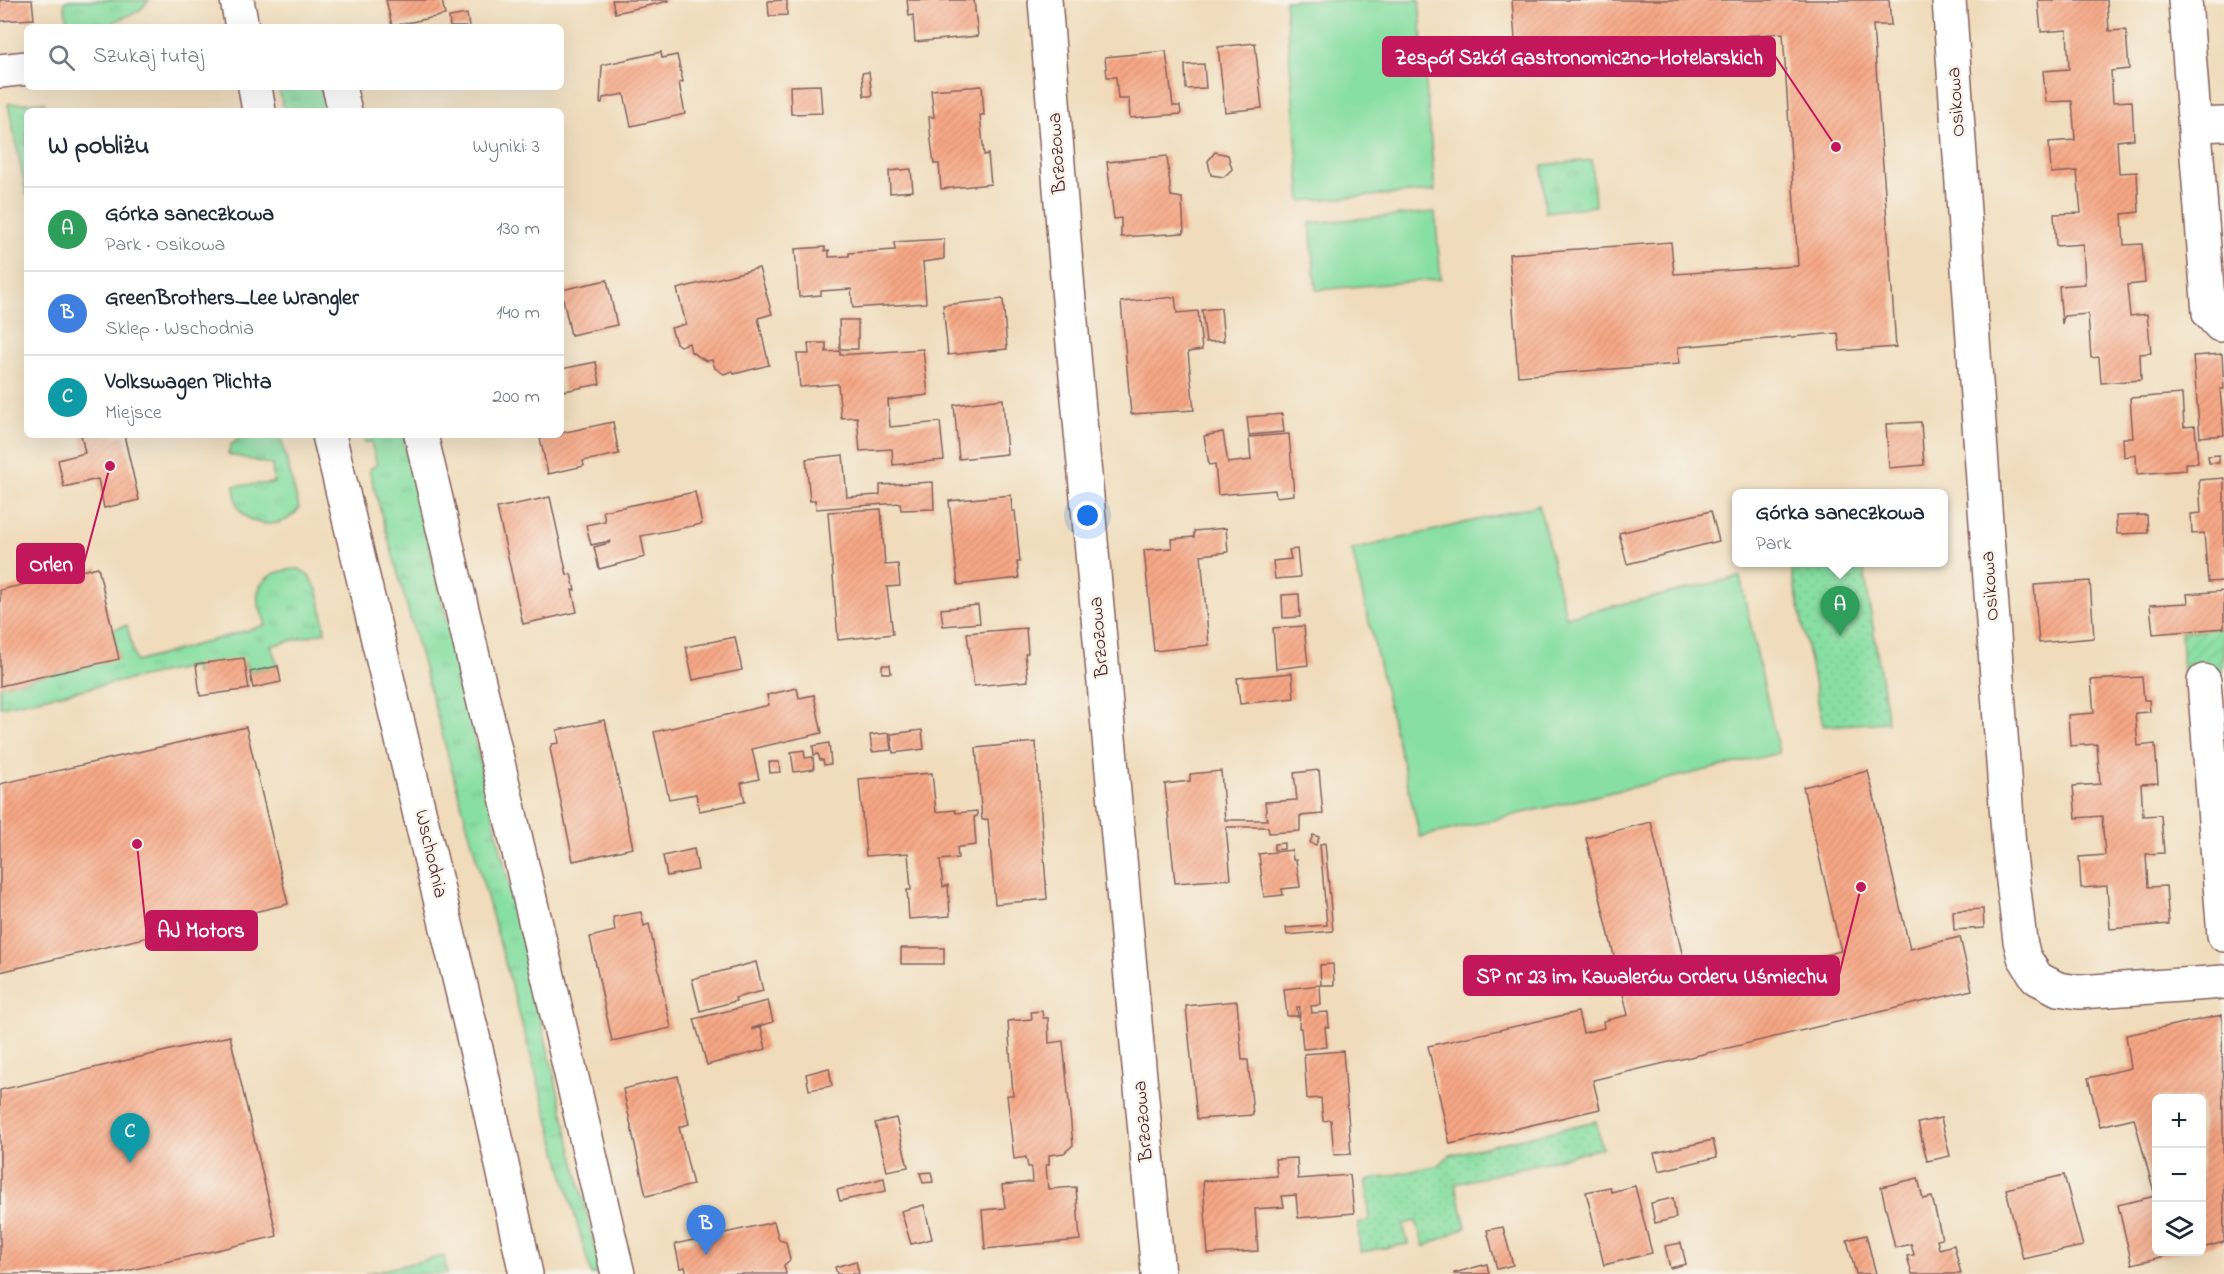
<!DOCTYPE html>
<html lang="pl">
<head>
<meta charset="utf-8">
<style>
	body { margin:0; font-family:"Indie Flower",sans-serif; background:#f2f2f3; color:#1f2937 }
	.controls { position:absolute; right:18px; bottom:18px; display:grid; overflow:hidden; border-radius:9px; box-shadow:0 6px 24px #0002 }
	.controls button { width:54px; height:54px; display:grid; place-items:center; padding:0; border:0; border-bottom:2px solid #e0e1e3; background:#fff; color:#1f2937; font:30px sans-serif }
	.you { position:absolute; left:1088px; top:516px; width:21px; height:21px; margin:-15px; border:4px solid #fff; border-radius:50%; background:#1a73e8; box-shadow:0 0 0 9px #1a73e833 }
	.badge { display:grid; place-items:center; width:39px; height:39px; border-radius:50%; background:#c8321e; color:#fff; font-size:20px; font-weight:700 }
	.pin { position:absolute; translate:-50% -50px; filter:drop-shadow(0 2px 3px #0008) }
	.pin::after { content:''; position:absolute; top:32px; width:21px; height:18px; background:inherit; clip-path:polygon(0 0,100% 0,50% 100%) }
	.popup { position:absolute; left:1732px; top:489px; width:216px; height:78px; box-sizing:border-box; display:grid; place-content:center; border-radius:9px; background:#fff; filter:drop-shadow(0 2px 4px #0005); font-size:20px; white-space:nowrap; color:#747a83 }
	.popup b { font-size:22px; color:#1f2937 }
	.popup::after { content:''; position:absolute; left:50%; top:100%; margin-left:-12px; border:12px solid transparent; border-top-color:#fff }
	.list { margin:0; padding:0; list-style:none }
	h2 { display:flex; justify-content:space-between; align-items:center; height:78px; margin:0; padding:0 24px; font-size:26px }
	h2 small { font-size:20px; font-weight:400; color:#747a83 }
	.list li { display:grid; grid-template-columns:39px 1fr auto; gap:18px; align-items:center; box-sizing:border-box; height:84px; padding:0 24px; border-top:2px solid #e0e1e3 }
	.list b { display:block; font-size:22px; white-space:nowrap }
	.list p { margin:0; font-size:20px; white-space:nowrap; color:#747a83 }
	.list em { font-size:20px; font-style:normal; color:#747a83 }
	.icon { flex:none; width:33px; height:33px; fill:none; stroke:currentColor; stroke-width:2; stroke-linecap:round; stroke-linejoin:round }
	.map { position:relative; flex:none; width:2224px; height:1274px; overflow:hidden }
	.search { position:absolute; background:#fff; box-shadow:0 6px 24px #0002; left:24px; top:24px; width:540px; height:66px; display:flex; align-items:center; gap:15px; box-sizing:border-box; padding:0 21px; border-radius:9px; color:#747a83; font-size:22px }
	.panel { position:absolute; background:#fff; box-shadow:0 6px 24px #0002; left:24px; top:108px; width:540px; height:330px; border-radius:9px }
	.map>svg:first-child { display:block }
	.grass { fill:url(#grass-tufts); stroke:#697f67; stroke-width:1.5 }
	.park { fill:url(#park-dots); stroke:#697f67; stroke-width:1.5 }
	.garden { fill:url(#garden-furrows); stroke:#697f67; stroke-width:1.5 }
	.pitch { fill:#88dfa3; stroke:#697f67; stroke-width:1.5 }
	.building { fill:url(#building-hatch) }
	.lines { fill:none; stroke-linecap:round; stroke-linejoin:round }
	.minor-casing { stroke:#84615d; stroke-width:36 }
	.tertiary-casing { stroke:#84615d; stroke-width:36 }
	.minor { stroke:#fff; stroke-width:33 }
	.tertiary { stroke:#fff; stroke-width:33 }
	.labels { text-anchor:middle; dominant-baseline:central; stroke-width:4.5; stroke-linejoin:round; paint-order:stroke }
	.street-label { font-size:20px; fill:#4a1f2b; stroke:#f7f3e8 }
	.leader { fill:none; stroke:#c2185b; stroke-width:2 }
	.callout-dot { fill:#c2185b; stroke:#f7f3e8; stroke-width:2 }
	.callout { fill:#c2185b; stroke:#c2185b; stroke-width:2 }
	.callout-label { font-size:21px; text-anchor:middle; font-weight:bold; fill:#fff }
</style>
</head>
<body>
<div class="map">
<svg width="2224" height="1274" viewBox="0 0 2224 1274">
	<defs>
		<pattern id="grass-tufts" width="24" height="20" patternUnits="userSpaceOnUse" patternTransform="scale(1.5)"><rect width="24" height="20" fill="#88dfa3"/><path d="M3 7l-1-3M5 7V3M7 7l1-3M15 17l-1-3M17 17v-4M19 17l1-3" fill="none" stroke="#77bf8c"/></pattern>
		<pattern id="park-dots" width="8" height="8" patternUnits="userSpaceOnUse" patternTransform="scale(1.5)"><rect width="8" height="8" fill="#88dfa3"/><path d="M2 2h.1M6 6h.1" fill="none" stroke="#77bf8c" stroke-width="1.8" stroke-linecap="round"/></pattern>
		<pattern id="garden-furrows" width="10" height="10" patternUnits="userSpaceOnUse" patternTransform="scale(1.5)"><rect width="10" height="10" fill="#88dfa3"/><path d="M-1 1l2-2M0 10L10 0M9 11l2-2" fill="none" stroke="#77bf8c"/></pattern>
		<pattern id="building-hatch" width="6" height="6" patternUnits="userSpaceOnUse" patternTransform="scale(1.5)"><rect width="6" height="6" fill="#f6a785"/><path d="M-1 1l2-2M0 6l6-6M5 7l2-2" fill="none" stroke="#d48f73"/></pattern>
	</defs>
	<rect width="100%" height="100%" fill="#f7f3e8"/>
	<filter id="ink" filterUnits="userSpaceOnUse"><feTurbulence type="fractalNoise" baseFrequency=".0167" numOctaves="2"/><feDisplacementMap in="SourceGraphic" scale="12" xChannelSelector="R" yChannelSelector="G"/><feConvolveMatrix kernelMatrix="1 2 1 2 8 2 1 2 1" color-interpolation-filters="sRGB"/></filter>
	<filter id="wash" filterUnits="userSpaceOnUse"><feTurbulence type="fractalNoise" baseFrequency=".008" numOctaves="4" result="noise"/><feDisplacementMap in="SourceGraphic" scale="24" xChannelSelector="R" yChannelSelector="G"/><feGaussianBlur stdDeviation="1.35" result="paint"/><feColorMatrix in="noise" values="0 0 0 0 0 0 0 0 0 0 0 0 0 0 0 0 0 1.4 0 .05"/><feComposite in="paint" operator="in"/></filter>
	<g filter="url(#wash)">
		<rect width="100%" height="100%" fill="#f0dcbb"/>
		<g class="grass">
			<polygon points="69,0 149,0 139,11 113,22 114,27 68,27 64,2"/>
			<polygon points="278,87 321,87 327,111 284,111"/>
			<polygon points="44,102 47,111 27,111 27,197 8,104"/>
			<polygon points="1592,160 1595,206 1545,212 1542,165"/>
			<path d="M 243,435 L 280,435 L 299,508 C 287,528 252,530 239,509 C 235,502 235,493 234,486 L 274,483 L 272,465 L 228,454 L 231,445 Z"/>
			<polygon points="362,435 403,435 601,1274 591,1274 369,469 377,465 371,441 365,443"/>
			<path d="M 299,569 C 322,581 321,609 325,632 L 271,646 L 278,666 L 250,672 L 244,663 L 195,674 L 194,666 L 0,707 L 0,686 L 119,658 L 112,630 L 127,625 L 136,662 L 266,625 C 264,618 260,610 258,603 C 254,578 278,569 299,569 Z"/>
			<polygon points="444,1256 447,1274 365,1274"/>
		</g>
		<g class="park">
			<polygon points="1790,563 1863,563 1888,722 1823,726"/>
			<polygon points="1596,1121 1602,1148 1455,1184 1466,1227 1424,1247 1416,1221 1403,1224 1408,1244 1360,1252 1358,1223 1369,1221 1366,1181 1439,1165 1450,1155"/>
		</g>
		<polygon class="garden" points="2224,628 2222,675 2183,677 2181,632"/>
		<g class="pitch">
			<polygon points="1285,0 1419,0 1435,191 1301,201"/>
			<polygon points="1435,212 1441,279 1316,290 1310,223"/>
			<polygon points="1539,505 1566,617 1740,577 1779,753 1420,837 1352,550"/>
		</g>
		<g id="blocks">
			<g class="building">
				<polygon points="0,0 32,0 34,19 0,21"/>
				<polygon points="386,0 442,0 445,15 392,26"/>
				<polygon points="612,0 669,0 669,1 615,13"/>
				<polygon points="787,0 787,15 769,16 768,1"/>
				<polygon points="907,0 974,0 978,36 915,42 913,15 909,16"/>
				<polygon points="1512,0 1889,0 1891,25 1873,25 1896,347 1840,351 1838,333 1678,347 1679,364 1518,376 1509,254 1671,242 1674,274 1798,266 1783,33 1516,52"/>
				<polygon points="2038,0 2107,0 2109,31 2126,30 2129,69 2111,71 2113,102 2132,101 2134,139 2117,141 2119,173 2137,172 2139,212 2122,214 2124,245 2142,244 2145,283 2127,285 2130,316 2147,314 2151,353 2140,354 2141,380 2101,383 2099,357 2091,358 2088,314 2064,316 2062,324 2059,286 2085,284 2083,244 2056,246 2054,214 2081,213 2077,171 2051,173 2049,142 2075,140 2072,101 2046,102 2043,71 2069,69 2067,30 2041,32"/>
				<polygon points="467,14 469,27 450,27 449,17"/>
				<polygon points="1255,43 1262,108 1225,112 1218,47"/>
				<polygon points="1166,51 1173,106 1180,106 1181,114 1130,118 1129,99 1118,99 1116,77 1107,77 1105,57"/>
				<polygon points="661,52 662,58 677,55 683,82 679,83 685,114 631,126 624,94 603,98 602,103 600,103 602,65"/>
				<polygon points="1204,64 1206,88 1186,89 1185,65"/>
				<polygon points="869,72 872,96 864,96 862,73"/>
				<polygon points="820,85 822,113 791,114 790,86"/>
				<polygon points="982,86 984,115 980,115 984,155 988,154 991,184 941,189 939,164 934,164 931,141 929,117 934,117 931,90"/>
				<polygon points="1215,152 1228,155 1232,169 1224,177 1211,175 1208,161"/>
				<polygon points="1167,156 1171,196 1182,198 1184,233 1121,237 1121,218 1114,219 1107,162"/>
				<polygon points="911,169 913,191 890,193 889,171"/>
				<polygon points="944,239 944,259 923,262 926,303 853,308 851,289 821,291 821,295 799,297 795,249 825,247 825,251 829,250 829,257 849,256 849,253 895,250 894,242"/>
				<polygon points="759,268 772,314 758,318 769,365 734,374 733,371 724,374 715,368 712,360 706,361 691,352 689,343 680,346 676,343 671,328 686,324 677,289"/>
				<polygon points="607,280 617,325 571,335 561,290"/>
				<polygon points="1175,297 1177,313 1198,311 1202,350 1188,352 1194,410 1131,414 1121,302"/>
				<polygon points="1003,299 1007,349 948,355 943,305"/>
				<polygon points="1221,308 1224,341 1206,342 1202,310"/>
				<polygon points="839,320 858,320 858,349 840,349"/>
				<polygon points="808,343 826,343 826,352 840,351 840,355 923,349 928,395 888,400 890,427 940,422 944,460 893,465 892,449 860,451 857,417 841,418 838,384 800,387 797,354 809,354"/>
				<polygon points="2222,354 2224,389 2220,389 2224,435 2200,437 2193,356"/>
				<polygon points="596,362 600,384 564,391 561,369"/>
				<polygon points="2182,394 2184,427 2195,426 2198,463 2186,463 2186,470 2137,474 2136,455 2124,457 2123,438 2133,438 2130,398"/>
				<polygon points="1003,399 1007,454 959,459 954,405"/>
				<polygon points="1282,414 1284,432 1249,435 1247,417"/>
				<polygon points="613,422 619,454 583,461 584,466 548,474 540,438 561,435 561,433"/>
				<polygon points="1921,422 1924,465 1889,468 1886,424"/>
				<polygon points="1223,432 1228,463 1251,460 1249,437 1289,434 1294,495 1276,497 1275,490 1218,495 1215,464 1209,465 1204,436"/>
				<polygon points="81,435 124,435 139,500 104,508 98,479 64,487 58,460 85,453"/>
				<polygon points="843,455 847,497 880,495 880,485 933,482 934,509 901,510 900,503 816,509 815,500 810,501 806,459"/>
				<polygon points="2219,455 2219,463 2209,463 2208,456"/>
				<polygon points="2224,478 2224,581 2208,582 2204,533 2192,534 2191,514 2201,513 2199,480"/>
				<polygon points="695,492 702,524 641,536 645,557 599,569 594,547 609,543 610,541 591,545 586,525 605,521 603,511"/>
				<polygon points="1011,495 1012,511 1015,511 1020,562 1017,562 1019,578 958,585 949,501"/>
				<polygon points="550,497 567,575 571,574 575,590 572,590 577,612 523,624 497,508"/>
				<polygon points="881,509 885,565 898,564 900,586 887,587 893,634 838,640 828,512"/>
				<polygon points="1711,511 1719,541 1627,564 1619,533"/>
				<polygon points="2147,515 2148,533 2117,534 2116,516"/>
				<polygon points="1226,528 1228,552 1201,555 1209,645 1154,651 1144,550 1172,548 1171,539 1194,537 1194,531"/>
				<polygon points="1297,549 1300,577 1275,579 1273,561 1291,559 1289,550"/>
				<polygon points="98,567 119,659 0,686 0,590"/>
				<polygon points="2090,581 2094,638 2039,643 2034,585"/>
				<polygon points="2224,591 2224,628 2153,634 2150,605 2188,603 2187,594"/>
				<polygon points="1299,594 1300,617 1283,618 1282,595"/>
				<polygon points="978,605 980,623 943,626 941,609"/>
				<polygon points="1304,626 1308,665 1276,669 1273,628"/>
				<polygon points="1026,628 1028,653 1025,654 1028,681 974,686 967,633"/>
				<polygon points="735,637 742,670 693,680 686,647"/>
				<polygon points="244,658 249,689 200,696 196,664"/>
				<polygon points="882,665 890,665 891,673 882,673"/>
				<polygon points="278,666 281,682 253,688 250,672"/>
				<polygon points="1292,673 1294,698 1240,704 1237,678"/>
				<polygon points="2142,677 2144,700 2149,700 2150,712 2135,713 2138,746 2155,744 2158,783 2141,784 2143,816 2161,815 2164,853 2146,854 2148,887 2166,886 2169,924 2110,929 2107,886 2081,888 2079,857 2105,855 2102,816 2076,818 2073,786 2100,784 2097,744 2070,746 2068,715 2094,713 2091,680"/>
				<polygon points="797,688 799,698 814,695 822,733 752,749 759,779 741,783 745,802 699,811 696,794 669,799 654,732 769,705 767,695"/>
				<polygon points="605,720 633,848 573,861 550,748 552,744 559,743 557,730"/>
				<polygon points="246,727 288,904 0,972 0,784"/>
				<polygon points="922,730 924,749 893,753 891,734"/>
				<polygon points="889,733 891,750 872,752 870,735"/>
				<polygon points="1036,742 1047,899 995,904 988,819 982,820 976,748"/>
				<polygon points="829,743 831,764 824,765 823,760 820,760 818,754 814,755 813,746"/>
				<polygon points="804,750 805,758 813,757 814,769 794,772 791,752"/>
				<polygon points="769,762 779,762 780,772 770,773"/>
				<polygon points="1319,770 1323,814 1300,816 1300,831 1269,833 1268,827 1226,827 1231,879 1175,883 1165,784 1190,781 1190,774 1221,771 1225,820 1267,820 1265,802 1297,800 1294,773"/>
				<polygon points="1868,771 1910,949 1960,937 1972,990 1593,1080 1600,1109 1450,1144 1428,1046 1578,1012 1583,1033 1604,1028 1603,1021 1628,1015 1586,838 1651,822 1690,987 1696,986 1841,951 1803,787"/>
				<polygon points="932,773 936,812 955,810 956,813 977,811 977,816 974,817 976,845 959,847 957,848 958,858 940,860 943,887 948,885 950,916 909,919 907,890 911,890 908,853 866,856 859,779"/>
				<polygon points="1313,835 1319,837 1316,845 1310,843"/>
				<polygon points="1284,843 1284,849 1274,850 1274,844"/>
				<polygon points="1325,843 1333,931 1287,935 1286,928 1327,925 1320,844"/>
				<polygon points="694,849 698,870 667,876 663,856"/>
				<polygon points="1292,850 1293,860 1296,860 1300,887 1282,889 1283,895 1264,897 1259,854"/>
				<polygon points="1983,909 1984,928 1954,930 1953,911"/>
				<polygon points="641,912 644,926 649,924 671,1028 612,1041 590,937 615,931 613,917"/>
				<rect x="901" y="948" width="43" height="16"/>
				<polygon points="756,962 763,991 735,998 736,1001 700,1011 692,979"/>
				<polygon points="1333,964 1334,985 1321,985 1320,965"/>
				<polygon points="1320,985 1321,1005 1311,1006 1312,1013 1328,1012 1329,1027 1325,1027 1327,1047 1303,1049 1301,1028 1299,1028 1300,1007 1297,1007 1298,1016 1287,1016 1284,989"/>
				<polygon points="768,1001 773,1022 752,1028 752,1030 761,1027 766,1049 707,1065 694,1019"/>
				<polygon points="1237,1001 1242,1060 1248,1060 1253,1115 1197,1119 1186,1006"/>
				<polygon points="1042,1011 1043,1018 1048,1018 1049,1043 1063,1041 1073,1145 1064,1153 1049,1155 1049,1165 1046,1165 1048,1189 1076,1187 1080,1240 985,1249 982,1210 1005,1208 1002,1185 1032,1182 1031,1167 1028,1167 1026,1157 1014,1159 1007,1095 1013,1095 1008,1021 1032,1019 1031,1012"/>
				<polygon points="2222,1015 2224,1242 2202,1248 2202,1098 2157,1098 2156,1252 2182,1252 2132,1264 2118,1205 2155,1196 2134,1118 2100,1126 2088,1078 2131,1068 2126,1035"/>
				<polygon points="230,1036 277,1236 114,1274 0,1274 0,1090"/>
				<polygon points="1343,1051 1351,1154 1334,1155 1331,1120 1323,1121 1321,1098 1307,1099 1304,1054"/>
				<polygon points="829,1068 832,1086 809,1090 806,1074"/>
				<polygon points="678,1076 689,1124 679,1127 693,1185 646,1196 623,1089"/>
				<polygon points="896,1118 908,1167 887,1171 875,1123"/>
				<polygon points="1941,1118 1950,1156 1927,1161 1918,1123"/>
				<polygon points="1713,1140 1717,1157 1659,1171 1654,1153"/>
				<polygon points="1297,1158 1298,1179 1350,1175 1354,1213 1298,1218 1296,1195 1282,1196 1284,1207 1255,1209 1258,1251 1208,1254 1203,1181 1277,1176 1275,1159"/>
				<polygon points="931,1172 933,1182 923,1183 920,1173"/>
				<polygon points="2064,1175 2083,1246 2023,1259 2006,1189"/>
				<polygon points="884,1178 886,1191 840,1201 837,1190"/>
				<polygon points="1918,1178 1923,1199 1932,1197 1942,1239 1937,1240 1939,1249 1954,1245 1961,1274 1912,1274 1907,1256 1914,1255 1911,1244 1895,1248 1881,1187"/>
				<polygon points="1635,1186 1652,1253 1604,1265 1586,1192 1610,1187 1611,1192"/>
				<polygon points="1673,1198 1676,1218 1655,1223 1651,1203"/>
				<polygon points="924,1205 932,1239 911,1244 901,1211"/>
				<polygon points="774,1222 779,1240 786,1242 790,1260 784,1265 786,1274 687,1274 685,1267 680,1268 675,1244"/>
				<polygon points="1503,1227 1513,1265 1497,1269 1487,1230"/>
				<polygon points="1866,1235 1876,1274 1856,1274 1847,1240"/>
				<polygon points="1681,1243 1686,1264 1670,1268 1665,1246"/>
				<polygon points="856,1261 859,1274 837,1274 835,1267"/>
				<polygon points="1487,1264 1489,1274 1454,1274 1454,1273"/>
			</g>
		</g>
	</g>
	<g filter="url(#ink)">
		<use href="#blocks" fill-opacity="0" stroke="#84615d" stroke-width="1.5"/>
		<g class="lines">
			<defs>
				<g id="minor">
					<polyline points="1045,0 1068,289 1158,1274"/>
					<polyline points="1949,0 2009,847 2020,941 2024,957 2037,978 2058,989 2079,992 2224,982"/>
					<polyline points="2185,0 2209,313 2220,325"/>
					<polyline points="0,71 27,68"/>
					<polyline points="339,87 345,111"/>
					<polyline points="2195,125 2224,124"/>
					<polyline points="421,435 618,1274"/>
					<polyline points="2204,681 2224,935"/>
				</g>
				<g id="tertiary">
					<polyline points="237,0 242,27"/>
					<polyline points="255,87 259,111"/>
					<polyline points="329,435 482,1074 526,1274"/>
				</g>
			</defs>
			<use href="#minor" class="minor-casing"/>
			<use href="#tertiary" class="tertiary-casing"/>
			<use href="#minor" class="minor"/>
			<use href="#tertiary" class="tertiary"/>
		</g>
	</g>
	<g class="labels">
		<g class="street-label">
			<text transform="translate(1957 102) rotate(-94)">Osikowa</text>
			<text transform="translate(1058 153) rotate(-94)">Brzozowa</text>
			<text transform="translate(1991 586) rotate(-94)">Osikowa</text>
			<text transform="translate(1100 637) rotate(-95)">Brzozowa</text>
			<text transform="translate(430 854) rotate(77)">Wschodnia</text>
			<text transform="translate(1144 1121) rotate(-95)">Brzozowa</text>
		</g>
	</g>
	<path class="leader" d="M1836 147L1775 56M110 466L84 563M137 844L146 930M1861 887L1839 975"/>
	<g class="callout-dot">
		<circle cx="1836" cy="147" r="6"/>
		<circle cx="110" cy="466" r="6"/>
		<circle cx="137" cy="844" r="6"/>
		<circle cx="1861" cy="887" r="6"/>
	</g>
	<g class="callout">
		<rect x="1383" y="37" width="392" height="39" rx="6"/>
		<rect x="17" y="544" width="67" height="39" rx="6"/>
		<rect x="146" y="911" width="111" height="39" rx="6"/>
		<rect x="1464" y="956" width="375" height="39" rx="6"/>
	</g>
	<g class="callout-label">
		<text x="1579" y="64">Zespół Szkół Gastronomiczno-Hotelarskich</text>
		<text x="51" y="571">Orlen</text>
		<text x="201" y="937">AJ Motors</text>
		<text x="1652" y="983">SP nr 23 im. Kawalerów Orderu Uśmiechu</text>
	</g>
</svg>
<div class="controls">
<button>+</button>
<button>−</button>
<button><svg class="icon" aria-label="layers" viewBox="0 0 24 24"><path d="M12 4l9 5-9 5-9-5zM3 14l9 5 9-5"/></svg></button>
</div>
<div class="you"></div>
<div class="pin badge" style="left:1840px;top:636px;background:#2e9e5b">A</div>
<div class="popup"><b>Górka saneczkowa</b>Park</div>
<div class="pin badge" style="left:706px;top:1255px;background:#3f7fe0">B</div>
<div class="pin badge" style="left:130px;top:1163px;background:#0f9aa8">C</div>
<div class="search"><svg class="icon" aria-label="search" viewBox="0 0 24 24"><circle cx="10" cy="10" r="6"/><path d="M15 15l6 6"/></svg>Szukaj tutaj</div>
<section class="panel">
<h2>W pobliżu<small>Wyniki: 3</small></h2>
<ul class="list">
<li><span class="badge" style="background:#2e9e5b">A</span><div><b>Górka saneczkowa</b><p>Park · Osikowa</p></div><em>130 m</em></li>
<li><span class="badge" style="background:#3f7fe0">B</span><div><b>GreenBrothers_Lee Wrangler</b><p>Sklep · Wschodnia</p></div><em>140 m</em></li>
<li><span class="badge" style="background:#0f9aa8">C</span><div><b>Volkswagen Plichta</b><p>Miejsce</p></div><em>200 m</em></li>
</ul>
</section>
</div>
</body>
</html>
